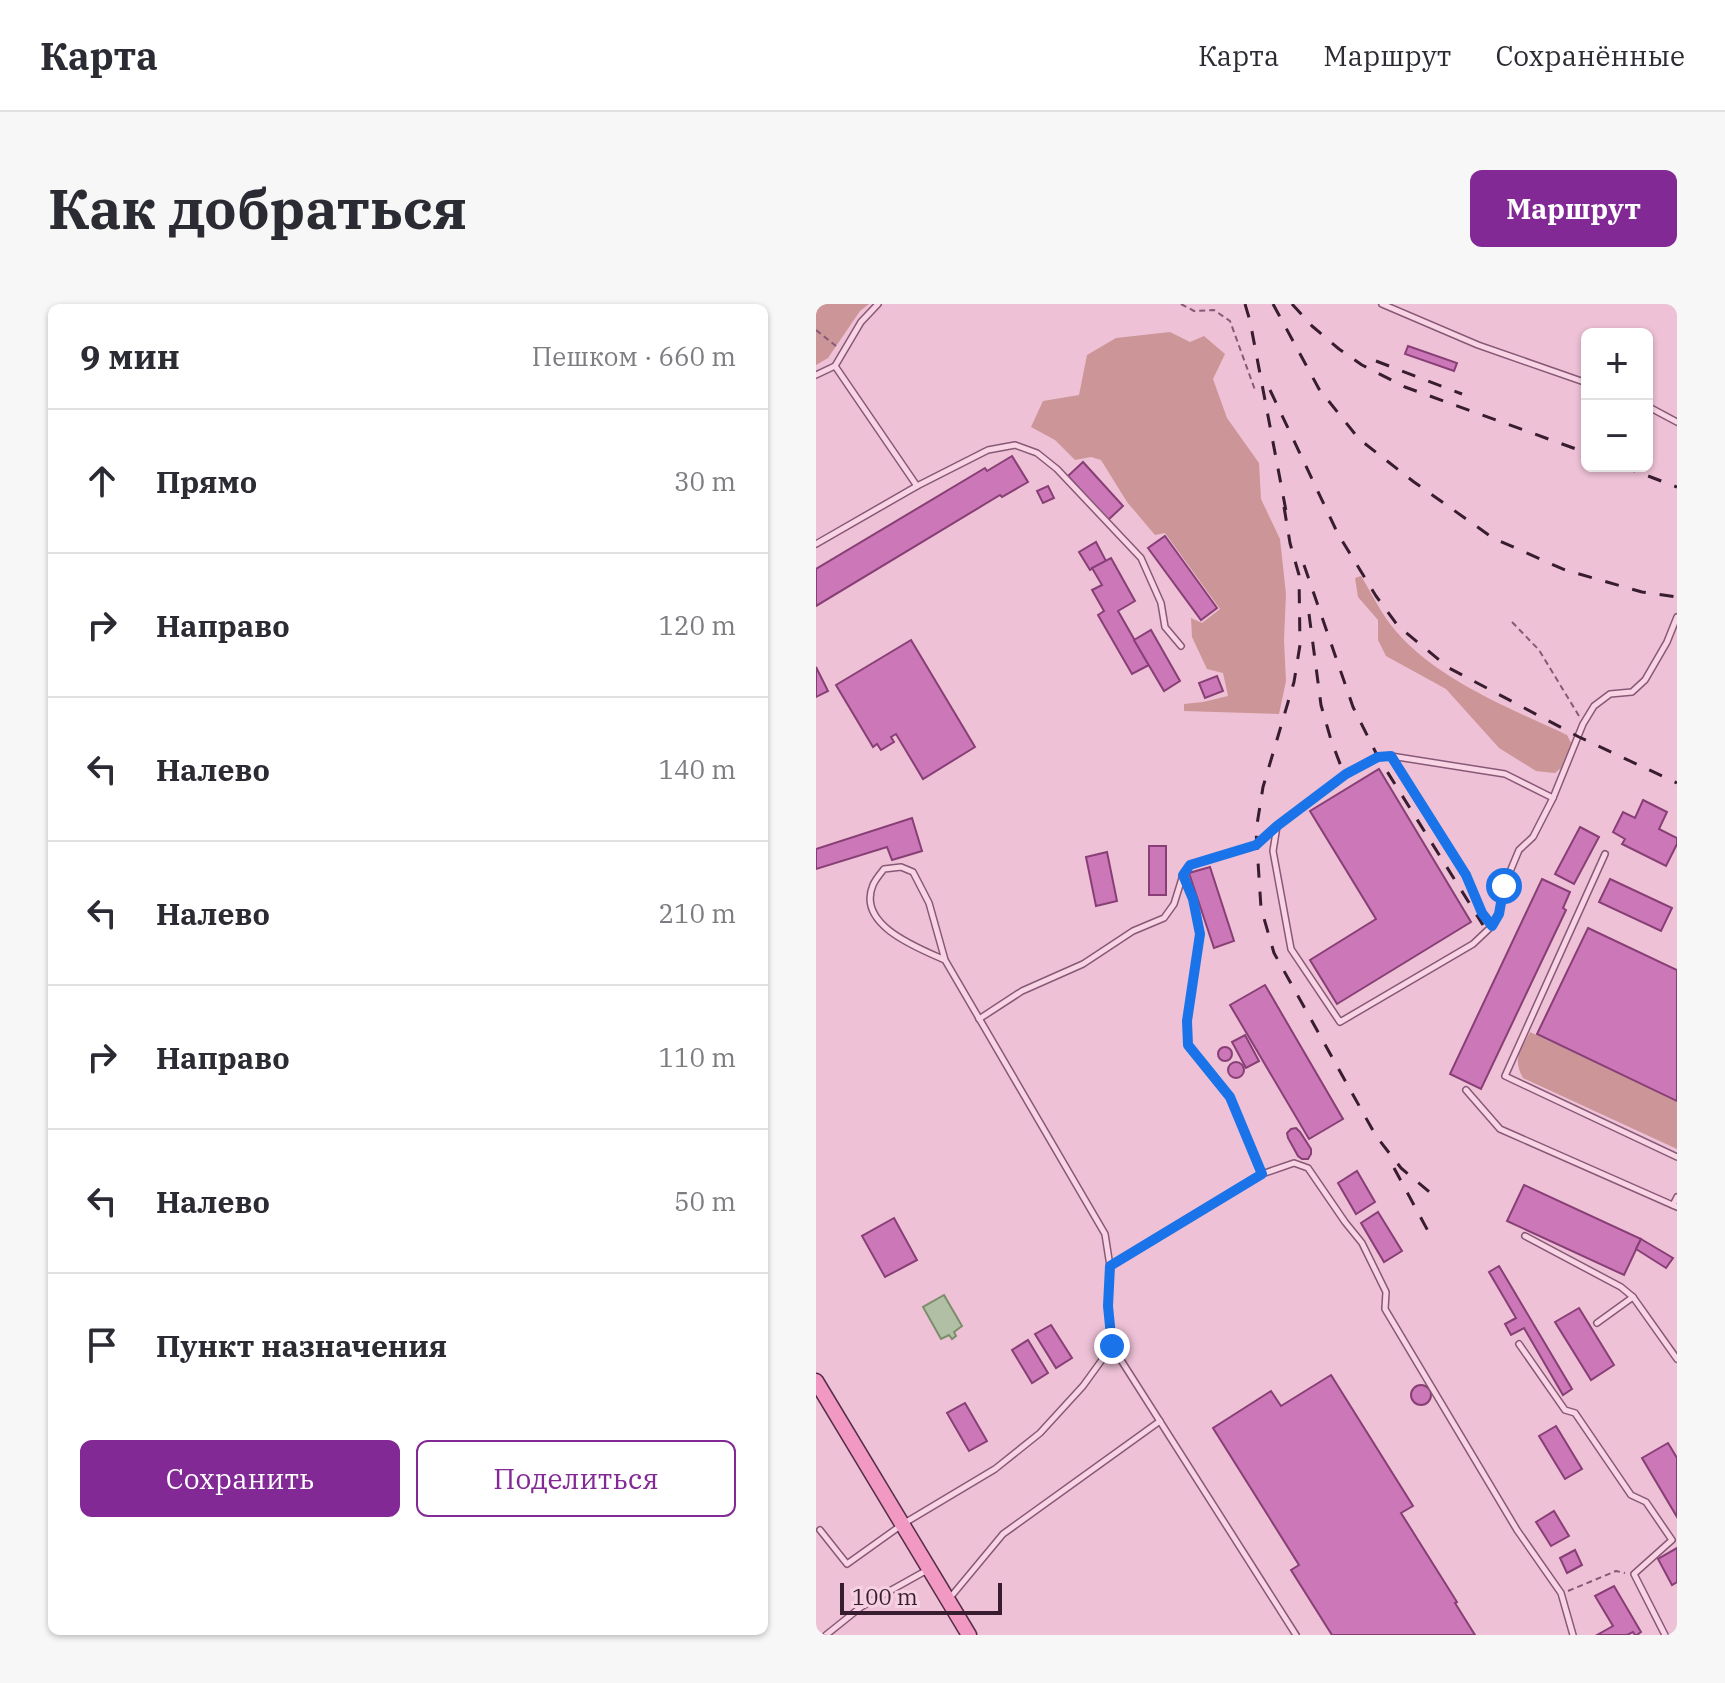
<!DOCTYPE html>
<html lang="ru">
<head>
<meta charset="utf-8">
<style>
	body { margin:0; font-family:"IBM Plex Serif",serif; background:#f7f7f7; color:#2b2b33 }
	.controls { position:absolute; right:24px; top:24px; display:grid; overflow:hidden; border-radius:12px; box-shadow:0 2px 6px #0004 }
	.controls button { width:72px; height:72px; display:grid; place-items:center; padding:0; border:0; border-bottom:2px solid #e1e1e2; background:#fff; color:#2b2b33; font:40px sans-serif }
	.scale { position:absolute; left:24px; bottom:20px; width:162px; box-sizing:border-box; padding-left:8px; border:4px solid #371d2f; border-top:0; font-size:22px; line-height:28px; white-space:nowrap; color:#371d2f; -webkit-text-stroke:6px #f5d1e1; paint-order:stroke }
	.stop { position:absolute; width:24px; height:24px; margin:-18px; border:6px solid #1a73e8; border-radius:50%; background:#fff }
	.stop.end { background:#1a73e8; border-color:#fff; box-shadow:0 2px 8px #0008 }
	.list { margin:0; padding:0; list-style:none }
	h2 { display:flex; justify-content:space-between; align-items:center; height:104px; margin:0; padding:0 32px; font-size:34px }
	h2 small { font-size:26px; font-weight:400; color:#7c7c81 }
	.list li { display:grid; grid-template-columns:52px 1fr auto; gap:24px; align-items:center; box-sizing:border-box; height:144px; padding:0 32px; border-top:2px solid #e1e1e2 }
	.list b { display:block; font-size:30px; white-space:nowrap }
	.list em { font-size:26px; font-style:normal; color:#7c7c81 }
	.actions { display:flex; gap:16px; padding:24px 32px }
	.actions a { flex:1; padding:18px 0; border:2px solid #832996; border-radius:12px; text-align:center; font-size:28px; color:#832996 }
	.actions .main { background:#832996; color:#fff }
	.icon { flex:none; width:44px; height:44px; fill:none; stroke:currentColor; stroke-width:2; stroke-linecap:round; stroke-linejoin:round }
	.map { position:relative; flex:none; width:861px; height:1331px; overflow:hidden; border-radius:12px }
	header { display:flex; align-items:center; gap:48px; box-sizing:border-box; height:112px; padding:0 40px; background:#fff; border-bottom:2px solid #e1e1e2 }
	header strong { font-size:38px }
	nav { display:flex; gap:44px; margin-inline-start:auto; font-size:28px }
	.intro { display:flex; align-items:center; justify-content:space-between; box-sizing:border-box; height:192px; padding:0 48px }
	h1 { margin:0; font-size:56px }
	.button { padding:20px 36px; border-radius:12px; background:#832996; color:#fff; font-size:28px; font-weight:700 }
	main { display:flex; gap:48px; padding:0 48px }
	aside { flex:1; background:#fff; border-radius:12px; box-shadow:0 2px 6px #0004 }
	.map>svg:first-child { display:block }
	.green { fill:#cc9598 }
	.water { fill:#b1c0a4; stroke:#7a8e6b; stroke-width:2 }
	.building { fill:#cc77b7; stroke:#873f76; stroke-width:2 }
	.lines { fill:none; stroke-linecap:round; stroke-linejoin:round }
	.service-casing { stroke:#875976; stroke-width:8 }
	.primary-casing { stroke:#552d49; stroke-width:17 }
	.path { stroke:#875976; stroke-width:2; stroke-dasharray:6 4; stroke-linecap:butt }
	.service { stroke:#f9d4e5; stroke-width:5 }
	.primary { stroke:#f299c3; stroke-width:14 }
	.rail { stroke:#371d2f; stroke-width:3; stroke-dasharray:14 14; stroke-linecap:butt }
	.route { stroke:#1a73e8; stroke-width:10 }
</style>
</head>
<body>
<header>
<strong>Карта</strong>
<nav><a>Карта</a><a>Маршрут</a><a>Сохранённые</a></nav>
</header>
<div class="intro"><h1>Как добраться</h1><a class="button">Маршрут</a></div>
<main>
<aside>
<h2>9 мин<small>Пешком · 660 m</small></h2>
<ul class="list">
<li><svg class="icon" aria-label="ahead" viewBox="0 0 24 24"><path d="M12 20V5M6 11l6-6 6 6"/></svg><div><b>Прямо</b></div><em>30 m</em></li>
<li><svg class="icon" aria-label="right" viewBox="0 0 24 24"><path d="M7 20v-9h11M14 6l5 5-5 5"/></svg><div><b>Направо</b></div><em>120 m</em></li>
<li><svg class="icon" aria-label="left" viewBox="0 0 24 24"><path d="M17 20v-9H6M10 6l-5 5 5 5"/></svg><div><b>Налево</b></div><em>140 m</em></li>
<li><svg class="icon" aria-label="left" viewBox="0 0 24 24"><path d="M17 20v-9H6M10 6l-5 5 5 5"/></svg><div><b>Налево</b></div><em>210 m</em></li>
<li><svg class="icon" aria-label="right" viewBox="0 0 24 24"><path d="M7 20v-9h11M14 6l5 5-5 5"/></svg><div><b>Направо</b></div><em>110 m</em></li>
<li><svg class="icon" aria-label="left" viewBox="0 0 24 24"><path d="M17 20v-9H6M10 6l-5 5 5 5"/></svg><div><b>Налево</b></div><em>50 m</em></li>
<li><svg class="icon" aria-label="arrive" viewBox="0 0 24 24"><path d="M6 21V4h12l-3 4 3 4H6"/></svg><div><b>Пункт назначения</b></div></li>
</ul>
<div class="actions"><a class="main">Сохранить</a><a>Поделиться</a></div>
</aside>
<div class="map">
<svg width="861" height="1331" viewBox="0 0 861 1331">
	<rect width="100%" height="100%" fill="#eec1d6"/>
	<g class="green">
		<polygon points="0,0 53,0 44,7 12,54 0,61"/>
		<polygon points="354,28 374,38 388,32 409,50 397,75 411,114 443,159 445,195 464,235 470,290 468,336 470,377 463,410 368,407 368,400 387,398 412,392 407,369 391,365 376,333 375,314 386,319 404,305 349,229 339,231 311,198 285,156 275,153 259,156 239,136 215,123 227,97 263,91 271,51 300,34"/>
		<path d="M 545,272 C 555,288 563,305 574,320 C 616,374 691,403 751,431 L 755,439 L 745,464 L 739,469 L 720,467 L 683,444 L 630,385 L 570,352 L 562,336 L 562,316 L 542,293 L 539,274 Z"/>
		<path d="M 714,728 L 861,797 L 861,845 L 707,774 C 696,755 705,745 714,728 Z"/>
	</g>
	<polygon class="water" points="128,991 146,1022 138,1028 140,1032 136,1035 133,1031 125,1035 107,1003"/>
	<g class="building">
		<polygon points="592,42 641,59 638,67 589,50"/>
		<polygon points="196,152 212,178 186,193 184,191 0,302 0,265 169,164 171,167"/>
		<polygon points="267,158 307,202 292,216 252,172"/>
		<polygon points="232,182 238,194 227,199 221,187"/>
		<polygon points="349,232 401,304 385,316 332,244"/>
		<polygon points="280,238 290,257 274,266 263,248"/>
		<polygon points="295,254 319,297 302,307 333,361 316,370 282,311 288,307 276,286 286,281 276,264"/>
		<polygon points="335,326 364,377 348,387 318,336"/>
		<polygon points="95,336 159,443 107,475 80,430 75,433 78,438 65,446 61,440 57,443 20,381"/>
		<polygon points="0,363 12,387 0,393"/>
		<polygon points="401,372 407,387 389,394 383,379"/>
		<polygon points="563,465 655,618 521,700 494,656 560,615 494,507"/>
		<polygon points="827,496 851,508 843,525 861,534 861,540 850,562 806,540 809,535 797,528 807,508 819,514"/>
		<polygon points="96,514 106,547 76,556 71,543 0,565 0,545"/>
		<polygon points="764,523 783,533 758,580 739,570"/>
		<rect x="333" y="542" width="17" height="49"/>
		<polygon points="291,548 301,597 280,602 270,553"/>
		<polygon points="394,563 418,637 398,644 373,569"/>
		<polygon points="726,575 754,588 747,604 750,606 665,785 634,770"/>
		<polygon points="794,575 856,604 845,627 783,598"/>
		<polygon points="772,624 861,666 861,797 721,730"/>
		<polygon points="449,681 527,815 493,835 414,701"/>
		<polygon points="429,731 443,757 430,764 416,738"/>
		<circle cx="409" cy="750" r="7"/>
		<circle cx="420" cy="766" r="8"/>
		<polygon points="480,824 484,828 495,845 495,850 492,855 486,855 482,852 472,834 471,829 475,825"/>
		<polygon points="541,867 559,898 540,910 522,879"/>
		<polygon points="708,881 825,935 808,971 691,917"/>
		<polygon points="562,908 586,947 568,958 545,919"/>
		<polygon points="78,914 101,956 69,973 46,932"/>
		<polygon points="825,935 857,954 850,964 820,945"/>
		<polygon points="683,962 756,1085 747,1091 708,1024 695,1031 689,1020 700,1014 673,968"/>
		<polygon points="763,1004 798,1061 775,1076 739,1018"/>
		<polygon points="235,1021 256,1054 240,1064 219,1030"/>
		<polygon points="212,1036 232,1069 216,1079 196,1046"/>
		<polygon points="515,1071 597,1202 585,1209 641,1298 639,1299 659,1331 516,1331 475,1266 483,1261 397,1124 455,1087 465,1102"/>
		<circle cx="605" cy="1091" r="10"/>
		<polygon points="149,1099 171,1137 153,1147 131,1109"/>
		<polygon points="740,1122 766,1165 749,1175 723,1132"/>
		<polygon points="852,1139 861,1154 861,1213 826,1154"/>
		<polygon points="738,1207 753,1232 735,1242 720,1218"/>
		<polygon points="861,1244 861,1278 856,1281 842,1255"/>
		<polygon points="759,1246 766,1261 751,1269 744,1254"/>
		<polygon points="798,1282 825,1328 821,1331 819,1331 817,1328 811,1331 781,1331 797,1322 779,1292"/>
	</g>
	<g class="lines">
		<defs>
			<g id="service">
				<polyline points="566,0 662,41 771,79"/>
				<polyline points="19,62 45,18 62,0"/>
				<polyline points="0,71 19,62 101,182 0,240"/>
				<polyline points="831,102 861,118"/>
				<polyline points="101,182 172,146 199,141 221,149 241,165 325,254 345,299 349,323 365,342"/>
				<polyline points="575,453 650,571 666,609 676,622"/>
				<polyline points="461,522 457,547 475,645 524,718 657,640 676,622 683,610 688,582 703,546 717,533 737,494 767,420 778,402 794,390 816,388 829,376 851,338 861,313"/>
				<polyline points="789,550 689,772 861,853"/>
				<path d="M 129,656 C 102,644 40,621 57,581 C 59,576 64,570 68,565 L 85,563 L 97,568 L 113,599 L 129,656 L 289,930 L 294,962 L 292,1002 L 296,1042 L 480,1331"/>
				<polyline points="163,715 206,687 267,660 317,627 348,614 358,600 367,571 374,561 440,541 461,522 530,470 562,453 575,452 689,470 737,494"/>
				<polyline points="650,786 684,825 861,903"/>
				<polyline points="446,870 478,859 492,864 529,918 546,939 570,988 569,1005 701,1226 745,1289 757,1331"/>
				<polyline points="857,901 861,893"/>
				<polyline points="709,932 805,983 817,993 861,1055"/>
				<polyline points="294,962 446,870 414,793 372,741 371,717 384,630 377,595 367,571"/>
				<polyline points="781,1019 817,993"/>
				<polyline points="703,1040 749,1106 759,1109 815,1191 830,1198 856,1236 818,1270 849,1331"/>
				<polyline points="4,1226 31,1260 87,1220 179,1165 224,1129 267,1082 296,1042"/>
				<polyline points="133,1295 187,1230 344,1117"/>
				<polyline points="10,1331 45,1303 113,1265"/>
			</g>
			<polyline id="primary" points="0,1077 153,1331"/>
		</defs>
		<use href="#service" class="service-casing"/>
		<use href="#primary" class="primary-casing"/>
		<g class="path">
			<polyline points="365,0 378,7 398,6 414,17 439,86"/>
			<polyline points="0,26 20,42"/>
			<polyline points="696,318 723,346 763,412"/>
			<polyline points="752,1287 800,1267 809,1269"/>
		</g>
		<use href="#service" class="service"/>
		<use href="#primary" class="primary"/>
		<g class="rail">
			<polyline points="429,0 434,17 471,212"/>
			<polyline points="457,0 503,85 543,135 598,178 677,234 749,266 826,288 861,293"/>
			<polyline points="476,0 496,22 523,45 546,61 589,83 771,149"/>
			<polyline points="560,57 646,90"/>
			<polyline points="454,86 522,230 560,292 582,322 633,364 763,433 861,479"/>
			<polyline points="806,162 861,183"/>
			<polyline points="468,203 474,239 483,271 484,341 478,378 447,483 440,527 445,604 458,649 560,832 585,864 623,896"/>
			<polyline points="488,261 537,403 562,453 667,621"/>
			<polyline points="493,310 505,401 515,436 526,465"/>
			<polyline points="578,864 612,927"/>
		</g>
	</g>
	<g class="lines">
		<polyline class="route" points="296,1042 292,1002 294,962 446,870 414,793 372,741 371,717 384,630 377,595 367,571 374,561 440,541 461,522 530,470 562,453 575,452 650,571 666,609 676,622 683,610 688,582"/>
	</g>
</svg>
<div class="controls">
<button>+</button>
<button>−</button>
</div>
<div class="scale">100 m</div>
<div class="stop" style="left:688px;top:582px"></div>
<div class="stop end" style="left:296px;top:1042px"></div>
</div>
</main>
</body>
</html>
